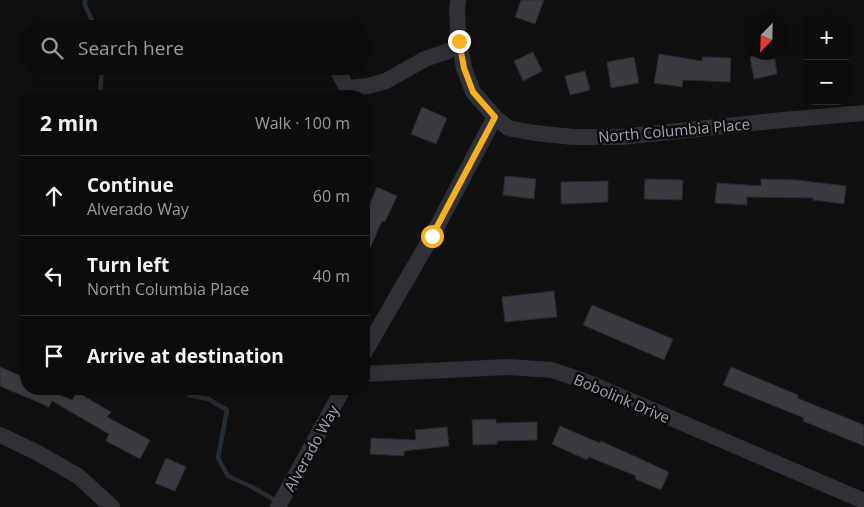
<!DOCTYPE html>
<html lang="en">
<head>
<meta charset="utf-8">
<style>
	body { margin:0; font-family:"Open Sans",sans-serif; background:#1a1a1b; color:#f1f3f6 }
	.controls { position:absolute; right:15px; top:15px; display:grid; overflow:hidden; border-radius:10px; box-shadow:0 2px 12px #0003 }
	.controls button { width:45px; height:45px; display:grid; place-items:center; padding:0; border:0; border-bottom:1px solid #2c2c2e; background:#0c0c0d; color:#f1f3f6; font:25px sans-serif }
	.compass { position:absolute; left:744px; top:15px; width:45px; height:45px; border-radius:50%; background:#0c0c0d; box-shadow:0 2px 12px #0003; rotate:203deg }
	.stop { position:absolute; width:15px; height:15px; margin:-11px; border:4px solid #f8b021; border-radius:50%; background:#fff }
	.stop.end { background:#f8b021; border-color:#fff; box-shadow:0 1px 5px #0008 }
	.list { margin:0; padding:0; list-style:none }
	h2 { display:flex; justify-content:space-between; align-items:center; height:65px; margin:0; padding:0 20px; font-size:21px }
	h2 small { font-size:16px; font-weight:400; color:#9a9b9d }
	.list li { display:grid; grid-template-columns:32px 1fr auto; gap:15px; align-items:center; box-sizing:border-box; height:80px; padding:0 20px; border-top:1px solid #2c2c2e }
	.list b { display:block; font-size:19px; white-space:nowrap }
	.list p { margin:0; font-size:16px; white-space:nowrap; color:#9a9b9d }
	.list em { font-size:16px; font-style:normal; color:#9a9b9d }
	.icon { flex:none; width:28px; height:28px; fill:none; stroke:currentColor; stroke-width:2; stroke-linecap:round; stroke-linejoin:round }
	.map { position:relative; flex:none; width:864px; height:507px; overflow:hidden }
	.search { position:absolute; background:#0c0c0d; box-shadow:0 2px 12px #0003; left:20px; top:20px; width:350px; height:55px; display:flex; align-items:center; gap:12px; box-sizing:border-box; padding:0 18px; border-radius:28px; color:#9a9b9d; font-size:19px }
	.panel { position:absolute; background:#0c0c0d; box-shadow:0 2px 12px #0003; left:20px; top:90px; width:350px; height:305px; border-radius:20px }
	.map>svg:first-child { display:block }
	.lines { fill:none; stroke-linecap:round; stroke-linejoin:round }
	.stream { stroke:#262e35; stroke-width:4.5 }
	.building { fill:#3a3b41; stroke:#29292d }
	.minor { stroke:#303136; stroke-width:16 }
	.route { stroke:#f8b021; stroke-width:6 }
	.labels { text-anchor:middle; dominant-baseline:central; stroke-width:5; stroke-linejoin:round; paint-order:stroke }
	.street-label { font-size:15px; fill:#a0a6b3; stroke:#0b0b0c }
</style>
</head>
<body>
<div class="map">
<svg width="864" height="507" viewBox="0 0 864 507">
	<rect width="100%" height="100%" fill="#101011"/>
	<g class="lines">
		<g class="stream">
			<polyline points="85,0 85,5 96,29"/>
			<polyline points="100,96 102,66"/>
			<polyline points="184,389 189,395 208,399 227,410 218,458 228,476 252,487 276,501"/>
		</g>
	</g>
	<g class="building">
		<polygon points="521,0 544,0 535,24 515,17"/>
		<polygon points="533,52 542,71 523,81 514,61"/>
		<polygon points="774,53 777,74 754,79 750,57"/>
		<polygon points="659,54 702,61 703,57 731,58 730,82 683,80 682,87 654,83"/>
		<polygon points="634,57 639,83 611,88 607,62"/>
		<polygon points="585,71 590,90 570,95 565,76"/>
		<polygon points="422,107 447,118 436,144 411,134"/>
		<polygon points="505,176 536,179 534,199 503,195"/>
		<polygon points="645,179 683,180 682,200 644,199"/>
		<polygon points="761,179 797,180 846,186 844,204 813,200 813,198 747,197 747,205 715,203 717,183 761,186"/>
		<polygon points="608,181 608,202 561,204 561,182"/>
		<polygon points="377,187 397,196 385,222 382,221 364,262 364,216"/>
		<polygon points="554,291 557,317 505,322 502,297"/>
		<polygon points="592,305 673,339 664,360 583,325"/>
		<polygon points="0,367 26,378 26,389 45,389 72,400 77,392 111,412 107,417 150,440 140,459 106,441 109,434 52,401 49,407 0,386"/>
		<polygon points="731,367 798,395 797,398 864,425 864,446 803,421 804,418 723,385"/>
		<polygon points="496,419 496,423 537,422 537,440 497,441 497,444 473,445 472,420"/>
		<polygon points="560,426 600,443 601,441 669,472 661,490 635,479 636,476 589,457 587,460 552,444"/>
		<polygon points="447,427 449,446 404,451 404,456 370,454 371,438 416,440 415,430"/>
		<polygon points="166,458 186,467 175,491 155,483"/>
	</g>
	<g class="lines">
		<g class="minor">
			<polyline points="458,0 457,11 459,41 464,68 473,92 495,117 508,128 535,133 573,137 621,137 783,120 864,113"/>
			<polyline points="333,66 338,71 347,88 368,86 386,81 425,59 460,47"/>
			<polyline points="364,353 432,236 495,117"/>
			<polyline points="364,374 508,367 552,370 587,382 864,501"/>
			<polyline points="0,435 36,452 78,476 112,507"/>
			<polyline points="278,507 343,389"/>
		</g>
	</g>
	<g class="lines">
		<polyline class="route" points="432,236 495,117 473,92 464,68 459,41"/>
	</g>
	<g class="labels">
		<g class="street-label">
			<text transform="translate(674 130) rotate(-5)">North Columbia Place</text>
			<text transform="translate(622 398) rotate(23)">Bobolink Drive</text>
			<text transform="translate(311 448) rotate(-61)">Alverado Way</text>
		</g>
	</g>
</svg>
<div class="controls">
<button>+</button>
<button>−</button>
</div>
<svg class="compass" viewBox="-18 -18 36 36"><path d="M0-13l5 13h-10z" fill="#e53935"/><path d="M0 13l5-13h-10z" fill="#9a9b9d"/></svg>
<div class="stop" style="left:432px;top:236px"></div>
<div class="stop end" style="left:459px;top:41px"></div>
<div class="search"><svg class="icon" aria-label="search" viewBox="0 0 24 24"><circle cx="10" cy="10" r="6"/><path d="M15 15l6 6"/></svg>Search here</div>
<section class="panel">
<h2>2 min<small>Walk · 100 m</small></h2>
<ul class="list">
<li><svg class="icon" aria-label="ahead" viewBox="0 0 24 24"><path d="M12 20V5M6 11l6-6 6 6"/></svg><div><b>Continue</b><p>Alverado Way</p></div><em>60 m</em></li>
<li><svg class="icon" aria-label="left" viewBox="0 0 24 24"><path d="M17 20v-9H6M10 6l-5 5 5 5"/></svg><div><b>Turn left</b><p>North Columbia Place</p></div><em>40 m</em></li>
<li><svg class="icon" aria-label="arrive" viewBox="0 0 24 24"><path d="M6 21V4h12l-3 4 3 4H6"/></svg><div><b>Arrive at destination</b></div></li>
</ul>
</section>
</div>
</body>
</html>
